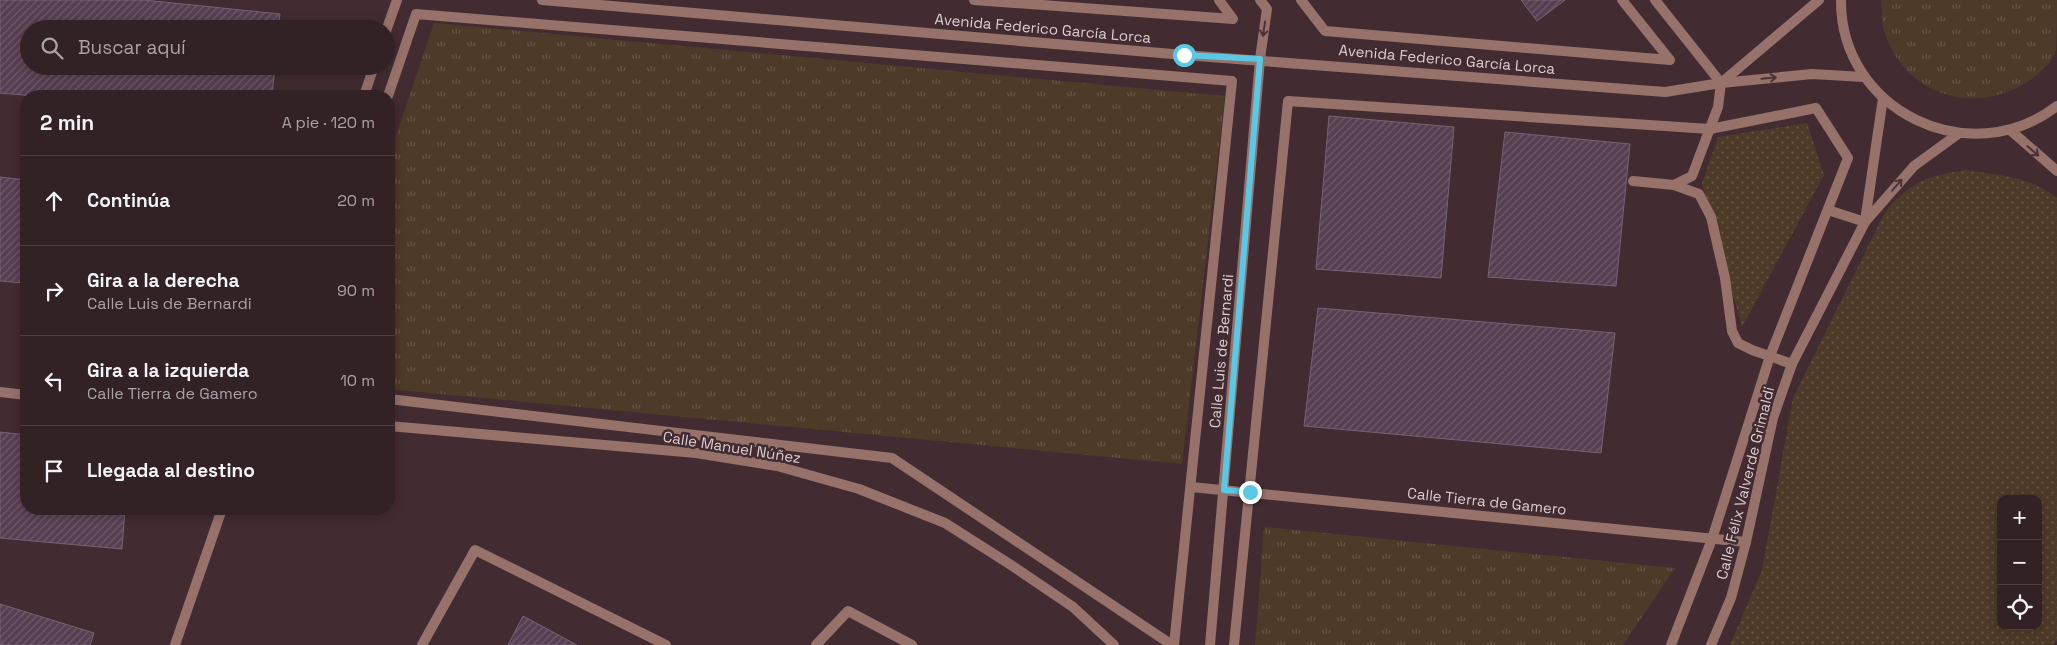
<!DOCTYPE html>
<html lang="es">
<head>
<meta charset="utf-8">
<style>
	body { margin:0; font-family:"Space Grotesk",sans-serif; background:#3d2e32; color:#f1f3f6 }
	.controls { position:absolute; right:15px; bottom:15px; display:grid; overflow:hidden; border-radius:10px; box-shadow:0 2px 12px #0003 }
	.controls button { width:45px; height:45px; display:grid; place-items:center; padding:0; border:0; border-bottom:1px solid #4d3e42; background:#322125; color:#f1f3f6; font:25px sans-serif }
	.stop { position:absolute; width:15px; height:15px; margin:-11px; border:4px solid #5ac8e5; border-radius:50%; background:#fff }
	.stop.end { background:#5ac8e5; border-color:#fff; box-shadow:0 1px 5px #0008 }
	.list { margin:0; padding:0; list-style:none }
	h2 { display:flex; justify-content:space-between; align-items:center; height:65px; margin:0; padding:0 20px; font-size:21px }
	h2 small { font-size:16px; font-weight:400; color:#a8a3a7 }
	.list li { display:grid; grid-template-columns:32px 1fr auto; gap:15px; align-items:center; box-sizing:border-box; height:90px; padding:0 20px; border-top:1px solid #4d3e42 }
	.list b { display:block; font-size:19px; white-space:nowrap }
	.list p { margin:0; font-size:16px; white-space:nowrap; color:#a8a3a7 }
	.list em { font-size:16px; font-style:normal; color:#a8a3a7 }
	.icon { flex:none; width:28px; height:28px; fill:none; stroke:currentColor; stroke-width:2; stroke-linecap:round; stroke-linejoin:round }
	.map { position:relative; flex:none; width:2057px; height:645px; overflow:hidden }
	.search { position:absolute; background:#322125; box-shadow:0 2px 12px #0003; left:20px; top:20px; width:375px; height:55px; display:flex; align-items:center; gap:12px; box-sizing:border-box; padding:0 18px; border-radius:28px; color:#a8a3a7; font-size:19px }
	.panel { position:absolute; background:#322125; box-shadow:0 2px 12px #0003; left:20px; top:90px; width:375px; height:425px; border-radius:20px }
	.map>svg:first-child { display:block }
	.grass { fill:url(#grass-tufts) }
	.park { fill:url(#park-dots); fill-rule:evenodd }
	.building { fill:url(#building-hatch); stroke:#776372 }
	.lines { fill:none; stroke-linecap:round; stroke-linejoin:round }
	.service { stroke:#96726b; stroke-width:10 }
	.pedestrian { stroke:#96726b; stroke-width:10 }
	.minor { stroke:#96726b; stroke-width:10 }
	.oneway { stroke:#4a3337 }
	.route { stroke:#5ac8e5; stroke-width:6 }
	.labels { text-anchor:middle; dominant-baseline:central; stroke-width:5; stroke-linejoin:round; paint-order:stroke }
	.street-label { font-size:15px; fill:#dccdd1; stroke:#422c31 }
</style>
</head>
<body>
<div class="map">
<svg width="2057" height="645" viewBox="0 0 2057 645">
	<defs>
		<pattern id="grass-tufts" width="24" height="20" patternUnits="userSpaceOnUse" patternTransform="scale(1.25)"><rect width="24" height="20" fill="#4e3a28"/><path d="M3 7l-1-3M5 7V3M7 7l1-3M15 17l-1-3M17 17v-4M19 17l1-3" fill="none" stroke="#675546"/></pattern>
		<pattern id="park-dots" width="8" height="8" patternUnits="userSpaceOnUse" patternTransform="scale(1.25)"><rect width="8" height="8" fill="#4e3a28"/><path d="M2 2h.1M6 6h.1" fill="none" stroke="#675546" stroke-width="1.8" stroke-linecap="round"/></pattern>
		<pattern id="building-hatch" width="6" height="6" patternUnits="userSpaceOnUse" patternTransform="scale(1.25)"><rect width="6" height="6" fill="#573f52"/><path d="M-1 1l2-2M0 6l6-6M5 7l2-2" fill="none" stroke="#6f5a6a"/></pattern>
	</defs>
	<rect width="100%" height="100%" fill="#422c31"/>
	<g class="grass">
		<path d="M 1881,0 L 2057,0 C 2057,15 2057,36 2056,50 C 2052,64 2035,78 2022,85 C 1967,116 1903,91 1884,31 C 1881,21 1882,10 1881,0 Z"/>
		<polygon points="434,23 1225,96 1182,464 389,389 389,156"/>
		<polygon points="1264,527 1675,568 1623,645 1255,645"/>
	</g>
	<g class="park">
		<polygon points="1807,123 1824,175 1742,327 1702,183 1718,137"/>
		<path d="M 1964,170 C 1998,175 2030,176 2057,198 L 2057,641 L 2051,645 L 1730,645 L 1762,570 L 1793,398 L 1885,212 C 1913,180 1924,178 1964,170 ZM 2001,499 L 2038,499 L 2038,626 L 2001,626 Z"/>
	</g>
	<g class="building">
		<polygon points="0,0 144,0 280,14 278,29 29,29 29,66 275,66 272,96 34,96 0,93"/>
		<polygon points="1521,0 1565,0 1537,21"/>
		<polygon points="1329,116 1454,127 1441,278 1316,269"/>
		<polygon points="1505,132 1630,144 1616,286 1488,277"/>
		<polygon points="0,177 26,180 24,283 0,281"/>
		<polygon points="1318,308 1615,333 1601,453 1304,426"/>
		<polygon points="0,432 26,435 26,509 125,509 122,549 0,538"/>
		<polygon points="0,604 94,633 90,645 0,645"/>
		<polygon points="523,616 577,645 508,645"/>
	</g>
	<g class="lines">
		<g class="service">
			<polyline points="1633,181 1674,185 1692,176 1718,107 1721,83"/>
			<polyline points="1674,185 1699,194 1711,217 1725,278 1732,331 1738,343 1752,350 1792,364"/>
			<polyline points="422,645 475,550 666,645"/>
			<polyline points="816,645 848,611 912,645"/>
		</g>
		<g class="pedestrian">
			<polyline points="974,0 1233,19 1219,0"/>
			<polyline points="1301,0 1325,31 1670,60 1622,0"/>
			<polyline points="388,96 416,14 1232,81 1174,645"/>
			<polyline points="1828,210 1865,222"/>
			<polyline points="389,399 892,458 1172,645"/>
			<polyline points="1191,487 1746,542"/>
			<polyline points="1234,645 1288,101 1710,129 1816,108 1848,158 1770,356 1712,539 1671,645"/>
		</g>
		<g class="minor">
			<polyline points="542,0 1184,55 1665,92 1721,83 1812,74 1864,77"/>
			<polyline points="1655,0 1721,83"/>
			<path d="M 1841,0 C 1840,111 1970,173 2057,106"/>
			<polyline points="386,31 397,0"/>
			<polyline points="1721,83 1819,0"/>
			<polyline points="364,96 374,66"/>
			<polyline points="2010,130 2057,171"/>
			<polyline points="1865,221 1883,98"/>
			<polyline points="0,392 26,395"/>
			<polyline points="389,426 696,453 777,466 859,489 945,523 1011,565 1073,607 1114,645"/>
			<polyline points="175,645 222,509"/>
			<polyline points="1210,645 1260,59 1267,9 1260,0"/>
			<polyline points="1711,645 1731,598 1746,542 1773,418 1792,364 1865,222 1914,166 1958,134"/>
		</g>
	</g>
	<defs><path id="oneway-shaft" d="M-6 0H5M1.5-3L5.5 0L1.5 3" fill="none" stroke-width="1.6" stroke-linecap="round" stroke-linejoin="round" transform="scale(1.25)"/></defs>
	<g class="oneway">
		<use href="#oneway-shaft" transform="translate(1264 29) rotate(98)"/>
		<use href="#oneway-shaft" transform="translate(1769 78) rotate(-5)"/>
		<use href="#oneway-shaft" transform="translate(2033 151) rotate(41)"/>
		<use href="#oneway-shaft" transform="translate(1897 185) rotate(-49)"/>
	</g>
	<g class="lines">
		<polyline class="route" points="1184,55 1260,59 1224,490 1250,492"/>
	</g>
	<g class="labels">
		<g class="street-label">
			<text transform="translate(1043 28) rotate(5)">Avenida Federico García Lorca</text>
			<text transform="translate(1447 59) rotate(5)">Avenida Federico García Lorca</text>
			<text transform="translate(1221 351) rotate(-85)">Calle Luis de Bernardi</text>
			<text transform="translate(732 447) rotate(9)">Calle Manuel Núñez</text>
			<text transform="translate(1745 483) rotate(-76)">Calle Félix Valverde Grimaldi</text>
			<text transform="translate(1487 501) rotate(6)">Calle Tierra de Gamero</text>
		</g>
	</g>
</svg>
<div class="controls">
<button>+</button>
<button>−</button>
<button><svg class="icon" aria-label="locate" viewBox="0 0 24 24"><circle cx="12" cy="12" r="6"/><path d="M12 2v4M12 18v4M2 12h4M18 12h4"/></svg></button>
</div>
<div class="stop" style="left:1184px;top:55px"></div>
<div class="stop end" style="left:1250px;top:492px"></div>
<div class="search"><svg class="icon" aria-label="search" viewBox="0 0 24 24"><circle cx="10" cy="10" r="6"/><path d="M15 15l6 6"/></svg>Buscar aquí</div>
<section class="panel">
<h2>2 min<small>A pie · 120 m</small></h2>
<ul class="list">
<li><svg class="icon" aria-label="ahead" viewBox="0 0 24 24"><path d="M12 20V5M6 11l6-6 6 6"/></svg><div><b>Continúa</b></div><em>20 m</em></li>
<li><svg class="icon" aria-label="right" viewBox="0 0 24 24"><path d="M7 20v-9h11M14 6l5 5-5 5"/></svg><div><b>Gira a la derecha</b><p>Calle Luis de Bernardi</p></div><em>90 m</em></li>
<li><svg class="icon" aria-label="left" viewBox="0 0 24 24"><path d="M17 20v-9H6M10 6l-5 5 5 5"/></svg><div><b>Gira a la izquierda</b><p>Calle Tierra de Gamero</p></div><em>10 m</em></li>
<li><svg class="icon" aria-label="arrive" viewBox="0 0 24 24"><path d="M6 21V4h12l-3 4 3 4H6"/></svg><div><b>Llegada al destino</b></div></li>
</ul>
</section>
</div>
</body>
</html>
